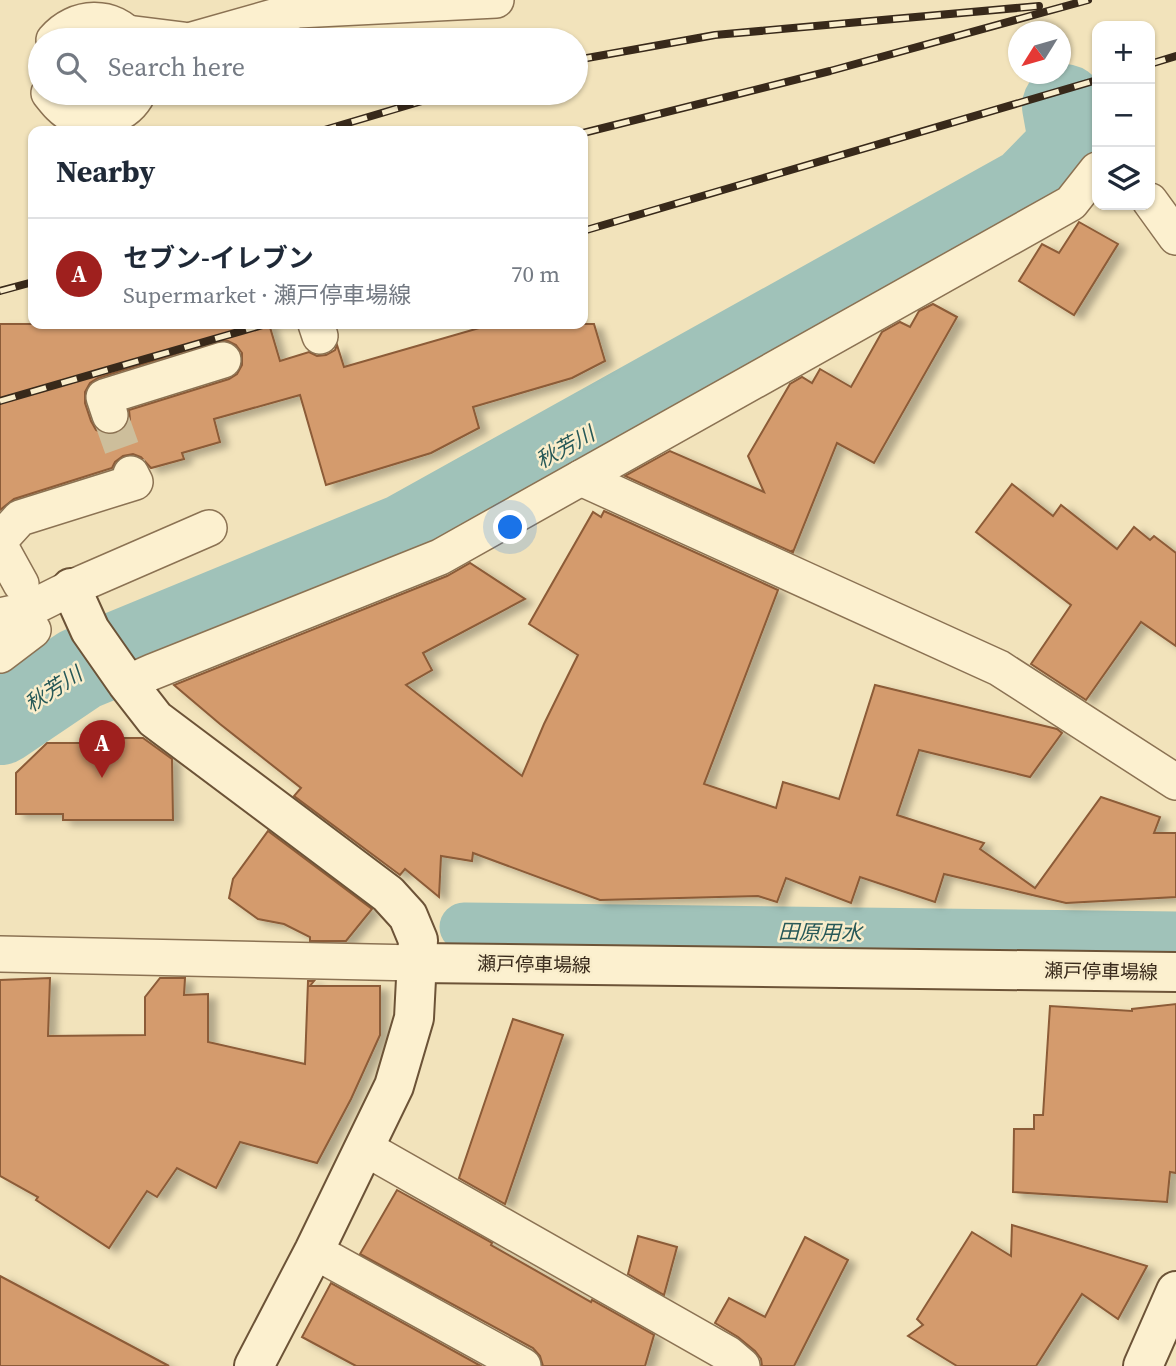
<!DOCTYPE html>
<html lang="en">
<head>
<meta charset="utf-8">
<style>
	body { margin:0; font-family:"Source Serif 4","Noto Sans JP",serif; background:#f6f6f7; color:#1f2937 }
	.controls { position:absolute; right:21px; top:21px; display:grid; overflow:hidden; border-radius:14px; box-shadow:0 2px 5px #0004 }
	.controls button { width:63px; height:63px; display:grid; place-items:center; padding:0; border:0; border-bottom:2px solid #e0e1e3; background:#fff; color:#1f2937; font:35px sans-serif }
	.compass { position:absolute; left:1008px; top:21px; width:63px; height:63px; border-radius:50%; background:#fff; box-shadow:0 2px 5px #0004; rotate:233deg }
	.you { position:absolute; left:511px; top:528px; width:24px; height:24px; margin:-18px; border:5px solid #fff; border-radius:50%; background:#1a73e8; box-shadow:0 0 0 10px #1a73e833 }
	.badge { display:grid; place-items:center; width:46px; height:46px; border-radius:50%; background:#9f201e; color:#fff; font-size:23px; font-weight:700 }
	.pin { position:absolute; translate:-50% -58px; filter:drop-shadow(0 2px 4px #0008) }
	.pin::after { content:''; position:absolute; top:37px; width:24px; height:21px; background:inherit; clip-path:polygon(0 0,100% 0,50% 100%) }
	.list { margin:0; padding:0; list-style:none }
	h2 { display:flex; justify-content:space-between; align-items:center; height:91px; margin:0; padding:0 28px; font-size:30px }
	h2 small { font-size:23px; font-weight:400; color:#747a83 }
	.list li { display:grid; grid-template-columns:46px 1fr auto; gap:21px; align-items:center; box-sizing:border-box; height:112px; padding:0 28px; border-top:2px solid #e0e1e3 }
	.list b { display:block; font-size:26px; white-space:nowrap }
	.list p { margin:0; font-size:23px; white-space:nowrap; color:#747a83 }
	.list em { font-size:23px; font-style:normal; color:#747a83 }
	.icon { flex:none; width:38px; height:38px; fill:none; stroke:currentColor; stroke-width:2; stroke-linecap:round; stroke-linejoin:round }
	.map { position:relative; flex:none; width:1176px; height:1366px; overflow:hidden }
	.search { position:absolute; background:#fff; box-shadow:0 2px 5px #0004; left:28px; top:28px; width:560px; height:77px; display:flex; align-items:center; gap:18px; box-sizing:border-box; padding:0 24px; border-radius:38px; color:#747a83; font-size:26px }
	.panel { position:absolute; background:#fff; box-shadow:0 2px 5px #0004; left:28px; top:126px; width:560px; height:203px; border-radius:14px }
	.map>svg:first-child { display:block }
	.lines { fill:none; stroke-linecap:round; stroke-linejoin:round }
	.canal { stroke:#a0c2b9; stroke-width:49 }
	.river { stroke:#a0c2b9; stroke-width:84 }
	.building { fill:#d49b6d; stroke:#8c5b37; stroke-width:2; fill-rule:evenodd; filter:url(#shadow) }
	.street-tunnel { stroke:#cdbe9b; stroke-width:35; stroke-dasharray:35 18; stroke-linecap:butt }
	.street-casing { stroke:#8b7253; stroke-width:38 }
	.secondary-casing { stroke:#6c5337; stroke-width:42 }
	.street { stroke:#fcf0cf; stroke-width:35 }
	.secondary { stroke:#fcf0cf; stroke-width:38 }
	.rail-casing { stroke:#38291a; stroke-width:8 }
	.rail { stroke:#f9edcb; stroke-width:5; stroke-dasharray:16; stroke-linecap:butt }
	.labels { text-anchor:middle; dominant-baseline:central; stroke-width:5; stroke-linejoin:round; paint-order:stroke }
	.street-label { font-size:19px; fill:#38291a; stroke:#f9edcb }
	.water-label { font-size:21px; font-style:italic; fill:#275958; stroke:#f9edcb }
</style>
</head>
<body>
<div class="map">
<svg width="1176" height="1366" viewBox="0 0 1176 1366">
	<defs>
		<filter id="shadow"><feDropShadow dx="8" dy="4.5" stdDeviation="3.5" flood-color="#0004"/></filter>
	</defs>
	<rect width="100%" height="100%" fill="#f2e3bb"/>
	<g class="lines">
		<polyline class="canal" points="464,927 1176,936"/>
		<polyline class="river" points="0,723 80,669 406,535 1028,189 1071,145 1064,106"/>
	</g>
	<g class="building">
		<polygon points="1079,222 1118,244 1074,315 1019,281 1042,244 1059,253"/>
		<polygon points="933,304 957,317 874,463 837,443 793,552 792,550 792,552 625,476 670,451 764,492 748,456 790,384 802,377 812,383 820,369 851,387 882,332 900,322 910,327 919,311"/>
		<path d="M 0,324 L 269,324 L 280,361 L 309,352 L 317,356 L 326,355 L 335,350 L 337,345 L 344,367 L 493,324 L 594,324 L 605,361 L 572,378 L 473,407 L 479,428 L 431,453 L 326,485 L 300,395 L 214,419 L 220,442 L 182,453 L 184,459 L 151,468 L 141,457 L 133,454 L 123,456 L 115,462 L 112,468 L 14,499 L 0,510 ZM 217,341 L 228,341 L 236,345 L 242,353 L 242,365 L 237,374 L 229,379 L 129,410 L 130,420 L 125,428 L 117,434 L 107,435 L 96,430 L 91,421 L 85,403 L 85,392 L 90,383 L 98,378 Z"/>
		<polygon points="1012,484 1053,516 1061,505 1117,549 1134,527 1150,540 1154,536 1176,553 1176,646 1141,622 1086,700 1031,664 1071,605 976,532"/>
		<polygon points="604,511 778,590 704,784 776,808 783,782 839,799 875,685 1057,729 1062,733 1030,777 919,750 897,815 984,843 980,849 1035,888 1101,797 1160,817 1154,833 1176,833 1176,897 1066,903 944,874 935,902 860,877 851,903 786,878 777,902 758,896 600,900 473,853 472,861 441,856 439,897 405,869 400,875 294,796 301,788 220,724 174,685 447,576 470,563 525,599 423,653 432,670 406,685 522,776 544,724 578,655 529,624 593,512 601,517"/>
		<polygon points="123,738 143,738 172,759 173,820 63,820 63,814 16,814 16,773 47,743 123,743"/>
		<polygon points="268,831 372,909 346,941 310,941 310,937 284,924 258,919 229,898 233,879"/>
		<polygon points="50,978 48,1036 145,1035 145,997 160,978 185,978 184,995 208,994 208,1042 305,1064 308,981 314,981 310,986 380,986 380,1035 351,1099 317,1163 240,1142 216,1188 177,1168 157,1197 147,1191 109,1248 36,1200 38,1197 0,1176 0,980"/>
		<polygon points="1176,1004 1176,1173 1170,1172 1167,1202 1013,1192 1014,1129 1034,1129 1034,1115 1043,1115 1050,1006 1132,1011 1132,1009"/>
		<polygon points="513,1019 563,1035 505,1204 459,1178"/>
		<polygon points="397,1190 492,1243 491,1245 591,1302 592,1300 654,1335 645,1366 543,1366 540,1356 533,1348 360,1254"/>
		<polygon points="1012,1225 1147,1266 1118,1319 1082,1294 1036,1366 957,1366 908,1336 923,1325 917,1319 972,1232 1011,1256"/>
		<polygon points="638,1236 677,1247 664,1295 628,1274"/>
		<polygon points="805,1237 848,1260 794,1366 762,1366 761,1359 755,1351 738,1337 715,1323 729,1298 765,1317"/>
		<polygon points="0,1276 169,1366 0,1366"/>
		<polygon points="331,1283 481,1366 356,1366 302,1337"/>
	</g>
	<g class="lines">
		<polyline class="street-tunnel" points="110,415 131,474"/>
		<defs>
			<g id="street">
				<polyline points="127,33 183,40"/>
				<path d="M 54,40 C 75,15 113,13 133,40"/>
				<polyline points="192,40 298,10 496,0"/>
				<path d="M 49,93 C 56,102 63,111 74,116 C 97,125 127,116 138,93"/>
				<polyline points="1150,201 1176,237"/>
				<polyline points="316,324 320,336"/>
				<polyline points="110,415 104,397 223,360"/>
				<polyline points="581,478 999,668 1176,782"/>
				<polyline points="0,540 20,518 135,482 131,474"/>
				<polyline points="0,546 21,584"/>
				<polyline points="0,616 27,610 71,588 209,528"/>
				<polyline points="0,655 33,630"/>
				<polyline points="127,683 152,672 440,557 1071,203 1097,170"/>
				<polyline points="0,954 417,963"/>
				<polyline points="365,1148 728,1354 742,1366"/>
				<polyline points="314,1251 523,1366"/>
			</g>
			<g id="secondary">
				<polyline points="71,588 90,630 127,683 155,719 388,894 408,916 418,940 414,1018 394,1086 314,1251 254,1366"/>
				<polyline points="417,963 1176,972"/>
				<polyline points="1143,1366 1176,1291"/>
			</g>
		</defs>
		<use href="#street" class="street-casing"/>
		<use href="#secondary" class="secondary-casing"/>
		<use href="#street" class="street"/>
		<use href="#secondary" class="secondary"/>
		<defs>
			<g id="rail">
				<polyline points="576,60 715,35 1039,6"/>
				<polyline points="1150,64 1176,56"/>
				<polyline points="321,131 449,93"/>
				<polyline points="583,133 830,71 1088,0"/>
				<polyline points="583,231 1097,80"/>
				<polyline points="0,291 33,282"/>
				<polyline points="0,401 266,324"/>
			</g>
		</defs>
		<use href="#rail" class="rail-casing"/>
		<use href="#rail" class="rail"/>
	</g>
	<g class="labels">
		<g class="street-label">
			<text transform="translate(534 964) rotate(1)">瀬戸停車場線</text>
			<text transform="translate(1101 971) rotate(1)">瀬戸停車場線</text>
		</g>
		<g class="water-label">
			<text transform="translate(565 447) rotate(-29)">秋芳川</text>
			<text transform="translate(53 689) rotate(-33)">秋芳川</text>
			<text transform="translate(820 932) rotate(1)">田原用水</text>
		</g>
	</g>
</svg>
<div class="controls">
<button>+</button>
<button>−</button>
<button><svg class="icon" aria-label="layers" viewBox="0 0 24 24"><path d="M12 4l9 5-9 5-9-5zM3 14l9 5 9-5"/></svg></button>
</div>
<svg class="compass" viewBox="-18 -18 36 36"><path d="M0-13l5 13h-10z" fill="#e53935"/><path d="M0 13l5-13h-10z" fill="#747a83"/></svg>
<div class="you"></div>
<div class="pin badge" style="left:102px;top:778px">A</div>
<div class="search"><svg class="icon" aria-label="search" viewBox="0 0 24 24"><circle cx="10" cy="10" r="6"/><path d="M15 15l6 6"/></svg>Search here</div>
<section class="panel">
<h2>Nearby<small></small></h2>
<ul class="list">
<li><span class="badge">A</span><div><b>セブン-イレブン</b><p>Supermarket · 瀬戸停車場線</p></div><em>70 m</em></li>
</ul>
</section>
</div>
</body>
</html>
